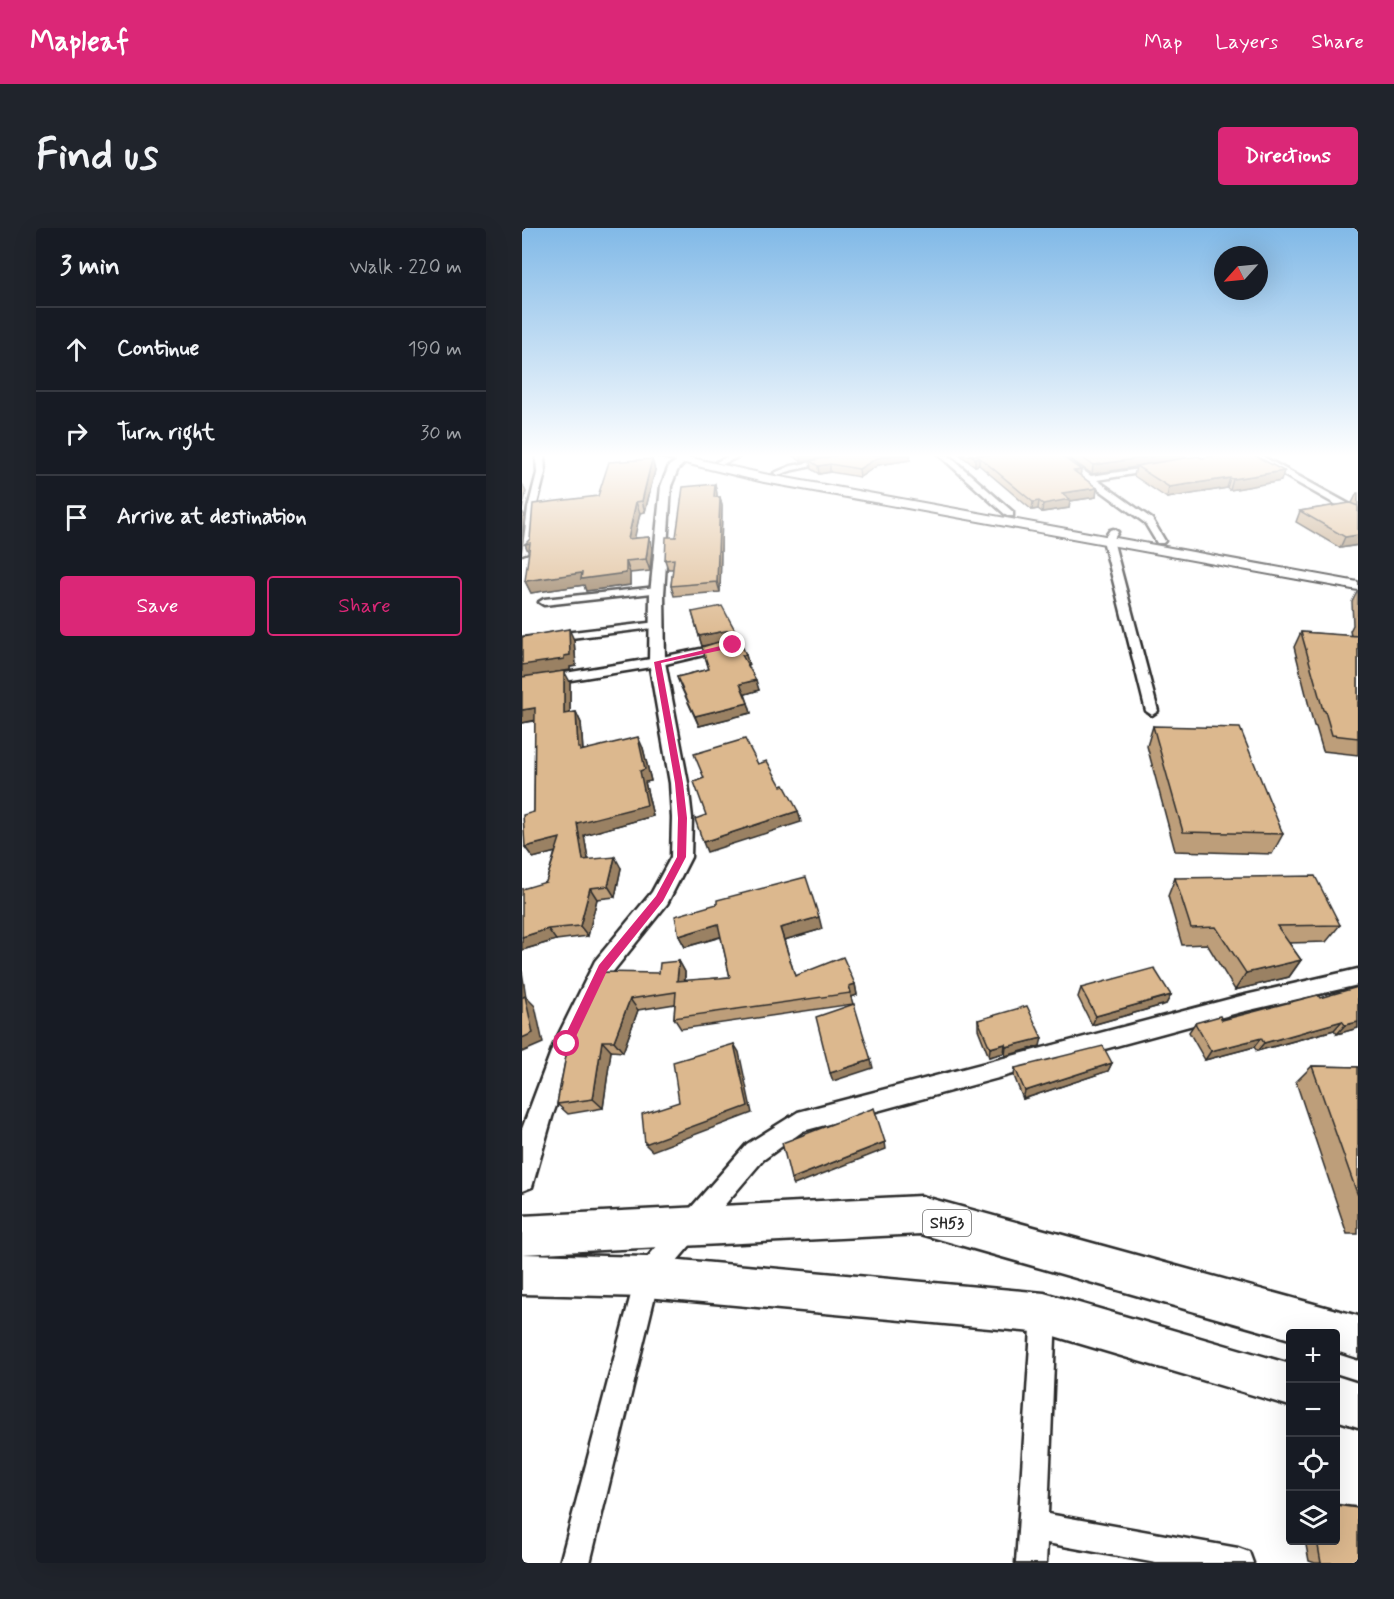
<!DOCTYPE html>
<html lang="en">
<head>
<meta charset="utf-8">
<style>
	body { margin:0; font-family:Mynerve,sans-serif; background:#20242c; color:#f1f3f6 }
	.controls { position:absolute; right:18px; bottom:18px; display:grid; overflow:hidden; border-radius:6px; box-shadow:0 6px 24px #0002 }
	.controls button { width:54px; height:54px; display:grid; place-items:center; padding:0; border:0; border-bottom:2px solid #363941; background:#171b24; color:#f1f3f6; font:30px sans-serif }
	.compass { position:absolute; left:692px; top:18px; width:54px; height:54px; border-radius:50%; background:#171b24; box-shadow:0 6px 24px #0002; rotate:243deg }
	.stop { position:absolute; width:18px; height:18px; margin:-14px; border:4px solid #db2777; border-radius:50%; background:#fff }
	.stop.end { background:#db2777; border-color:#fff; box-shadow:0 2px 6px #0008 }
	.list { margin:0; padding:0; list-style:none }
	h2 { display:flex; justify-content:space-between; align-items:center; height:78px; margin:0; padding:0 24px; font-size:26px }
	h2 small { font-size:20px; font-weight:400; color:#9ea1a6 }
	.list li { display:grid; grid-template-columns:39px 1fr auto; gap:18px; align-items:center; box-sizing:border-box; height:84px; padding:0 24px; border-top:2px solid #363941 }
	.list b { display:block; font-size:22px; white-space:nowrap }
	.list em { font-size:20px; font-style:normal; color:#9ea1a6 }
	.actions { display:flex; gap:12px; padding:18px 24px }
	.actions a { flex:1; padding:14px 0; border:2px solid #db2777; border-radius:6px; text-align:center; font-size:21px; color:#db2777 }
	.actions .main { background:#db2777; color:#fff }
	.icon { flex:none; width:33px; height:33px; fill:none; stroke:currentColor; stroke-width:2; stroke-linecap:round; stroke-linejoin:round }
	.map { position:relative; flex:none; width:836px; height:1335px; overflow:hidden; border-radius:6px }
	header { display:flex; align-items:center; gap:36px; box-sizing:border-box; height:84px; padding:0 30px; background:#db2777; color:#fff }
	header strong { font-size:28px }
	nav { display:flex; gap:33px; margin-inline-start:auto; font-size:21px }
	.intro { display:flex; align-items:center; justify-content:space-between; box-sizing:border-box; height:144px; padding:0 36px }
	h1 { margin:0; font-size:42px }
	.button { padding:15px 27px; border-radius:6px; background:#db2777; color:#fff; font-size:21px; font-weight:700 }
	main { display:flex; gap:36px; padding:0 36px }
	aside { flex:1; background:#171b24; border-radius:6px; box-shadow:0 6px 24px #0002 }
	.map>svg:first-child { display:block }
	.lines { fill:none; stroke-linecap:round; stroke-linejoin:round }
	.minor-casing { stroke:#2b2b2b; stroke-width:5 }
	.tertiary-casing { stroke:#2b2b2b; stroke-width:5 }
	.secondary-casing { stroke:#2b2b2b; stroke-width:4 }
	.primary-casing { stroke:#2b2b2b; stroke-width:5 }
	.minor { fill:#fff; fill-rule:evenodd }
	.tertiary { fill:#fff; fill-rule:evenodd }
	.secondary { fill:#fff; fill-rule:evenodd }
	.primary { fill:#fff; fill-rule:evenodd }
	.wall { fill:#bd9e7a; stroke:#2b2b2b; stroke-width:1.5 }
	.shaded-wall { fill:#9a8163; stroke:#2b2b2b; stroke-width:1.5 }
	.building { fill:#dcb88e; stroke:#2b2b2b; stroke-width:1.5 }
	.route { fill:#db2777 }
	.labels { text-anchor:middle; dominant-baseline:central; stroke-width:4.5; stroke-linejoin:round; paint-order:stroke }
	.shield { fill:#fff; stroke:#6b6b6b; stroke-width:1.5 }
	.shield-label { font-size:16px; font-weight:bold; fill:#2b2b2b }
</style>
</head>
<body>
<header>
<strong>Mapleaf</strong>
<nav><a>Map</a><a>Layers</a><a>Share</a></nav>
</header>
<div class="intro"><h1>Find us</h1><a class="button">Directions</a></div>
<main>
<aside>
<h2>3 min<small>Walk · 220 m</small></h2>
<ul class="list">
<li><svg class="icon" aria-label="ahead" viewBox="0 0 24 24"><path d="M12 20V5M6 11l6-6 6 6"/></svg><div><b>Continue</b></div><em>190 m</em></li>
<li><svg class="icon" aria-label="right" viewBox="0 0 24 24"><path d="M7 20v-9h11M14 6l5 5-5 5"/></svg><div><b>Turn right</b></div><em>30 m</em></li>
<li><svg class="icon" aria-label="arrive" viewBox="0 0 24 24"><path d="M6 21V4h12l-3 4 3 4H6"/></svg><div><b>Arrive at destination</b></div></li>
</ul>
<div class="actions"><a class="main">Save</a><a>Share</a></div>
</aside>
<div class="map">
<svg width="836" height="1335" viewBox="0 0 836 1335">
	<rect width="100%" height="100%" fill="#fff"/>
	<filter id="ink" filterUnits="userSpaceOnUse"><feTurbulence type="fractalNoise" baseFrequency=".0167" numOctaves="2"/><feDisplacementMap in="SourceGraphic" scale="12" xChannelSelector="R" yChannelSelector="G"/><feConvolveMatrix kernelMatrix="1 2 1 2 8 2 1 2 1" color-interpolation-filters="sRGB"/></filter>
	<g filter="url(#ink)">
		<g class="lines">
			<defs>
				<g id="minor">
					<polygon points="14,227 22,227 23,245 14,280 11,322 0,326 6,280 15,245"/>
					<polygon points="209,227 220,227 201,236 194,234"/>
					<polygon points="327,227 343,227 271,242 256,247 252,245 269,238"/>
					<polygon points="417,227 426,227 491,284 491,288 485,288"/>
					<polygon points="530,227 539,227 569,248 638,238 638,242 635,242 575,252 630,291 643,313 641,315 635,315 623,295"/>
					<polygon points="591,301 596,304 591,312 636,483 630,487 624,483 581,312 588,302"/>
					<polygon points="135,359 139,360 139,364 22,377 17,374 22,371"/>
					<polygon points="135,394 139,395 139,399 0,416 0,410"/>
					<polygon points="203,416 207,417 207,421 135,438 0,460 0,452 135,430"/>
					<polygon points="836,741 836,757 719,784 281,903 241,932 136,1055 68,1335 38,1335 116,1040 225,916 276,884 719,768"/>
					<polygon points="522,1073 531,1076 534,1085 526,1286 716,1320 727,1324 731,1335 634,1335 525,1315 524,1335 494,1335 510,1085 513,1076"/>
				</g>
				<g id="tertiary">
					<polygon points="726,227 738,227 836,281 836,289"/>
					<polygon points="160,229 165,232 156,241 149,258 142,366 143,434 166,555 170,590 169,629 145,676 89,746 56,817 30,889 10,959 0,963 0,901 32,816 73,733 130,664 149,629 150,590 148,555 127,434 128,366 139,258 147,238"/>
				</g>
				<polygon id="secondary" points="136,227 156,227 242,246 836,354 836,362 242,254 138,229"/>
				<g id="primary">
					<polygon points="399,968 836,1088 836,1130 814,1123 814,1106 768,1106 768,1111 399,1006 0,1026 0,988"/>
					<polygon points="0,1026 125,1029 522,1065 768,1136 768,1178 522,1105 125,1069 0,1066"/>
					<polygon points="814,1148 836,1155 836,1199 814,1192"/>
				</g>
			</defs>
			<use href="#minor" class="minor-casing"/>
			<use href="#tertiary" class="tertiary-casing"/>
			<use href="#secondary" class="secondary-casing"/>
			<use href="#primary" class="primary-casing"/>
			<use href="#minor" class="minor"/>
			<use href="#tertiary" class="tertiary"/>
			<use href="#secondary" class="secondary"/>
			<use href="#primary" class="primary"/>
		</g>
		<g class="wall">
			<polygon points="270,227 315,227 280,234"/>
			<polygon points="317,227 388,227 388,232 356,237 338,249 308,244 297,246 289,241 288,233"/>
			<polygon points="438,227 538,227 559,242 558,247 575,260 574,269 548,273 547,280 520,284 516,281 510,282 457,237 453,238"/>
			<polygon points="543,227 663,227 663,230 680,230 759,253 708,262 705,260 645,270 612,248 614,239 570,246"/>
			<polygon points="133,242 123,284 118,285 112,310 127,309 130,320 128,343 108,345 108,357 64,363 62,357 9,365 3,353 76,268"/>
			<polygon points="193,256 195,269 198,269 200,278 198,364 152,368 149,358 151,341 146,341 143,332 154,309"/>
			<polygon points="835,265 836,265 836,317 818,320 774,294 778,283 830,275"/>
			<polygon points="836,362 836,527 801,523 794,499 792,498 772,419 779,404 829,408 828,403 831,397 830,374"/>
			<polygon points="170,384 214,404 215,409 224,427 226,437 237,462 223,466 226,475 229,485 177,498 159,459 155,449 187,441"/>
			<polygon points="0,409 52,412 54,438 48,439 48,442 25,446 48,454 48,485 54,484 59,495 61,522 121,520 129,553 123,554 131,588 62,607 66,631 99,640 93,669 75,671 66,708 34,712 0,722 24,654 33,624 11,630 3,619 12,584 13,493 0,495"/>
			<polygon points="631,498 761,606 750,626 653,623 625,518"/>
			<polygon points="653,650 818,697 804,714 767,715 779,732 767,749 713,762 685,716 660,717 646,668"/>
			<polygon points="300,701 262,712 273,748 333,756 335,767 329,769 331,776 159,801 152,790 153,776 116,782 101,824 89,823 81,880 46,886 35,876 47,812 137,745 157,733 163,744 163,753 208,749 199,709 163,719 157,708"/>
			<polygon points="836,759 836,800 815,806 812,802 735,823 732,819 683,832 667,804 673,795 700,792 798,770"/>
			<polygon points="559,760 649,767 644,776 570,797 556,769"/>
			<polygon points="456,792 518,818 483,828 482,825 467,829 456,801"/>
			<polygon points="590,835 586,843 501,871 492,848 493,840"/>
			<polygon points="790,838 836,839 836,1006 825,1006 774,854"/>
			<polygon points="813,1276 836,1279 836,1335 793,1335 787,1333 783,1312 813,1312"/>
		</g>
		<g class="shaded-wall">
			<polygon points="279,227 315,227 280,234"/>
			<polygon points="372,227 388,227 388,232 356,237 338,249 337,241 355,230"/>
			<polygon points="640,227 663,227 662,231 614,238 614,239 570,246 571,237"/>
			<polygon points="457,229 457,237 453,238 453,230"/>
			<polygon points="130,231 133,242 123,284 120,273"/>
			<polygon points="308,236 308,244 297,246 296,238"/>
			<polygon points="559,242 558,250 552,243"/>
			<polygon points="762,243 759,253 708,262 711,251"/>
			<polygon points="708,250 705,260 645,270 647,259"/>
			<polygon points="0,255 4,264 0,283 3,288 0,309"/>
			<polygon points="193,256 195,265 195,278 192,269"/>
			<polygon points="575,260 574,269 548,273 547,280 520,284 521,276 540,265"/>
			<polygon points="198,269 200,278 198,364 195,354"/>
			<polygon points="517,273 516,281 510,282 511,274"/>
			<polygon points="114,274 118,285 110,322 106,311"/>
			<polygon points="836,307 836,317 818,320 823,309"/>
			<polygon points="127,309 130,320 128,343 124,331"/>
			<polygon points="8,315 8,328 3,316"/>
			<polygon points="104,333 108,345 108,357 64,363 62,357 9,365 3,353"/>
			<polygon points="47,401 52,412 54,438 48,439 48,442 0,450 0,437"/>
			<polygon points="208,402 211,412 180,418 177,408"/>
			<polygon points="220,427 224,427 227,437 223,438"/>
			<polygon points="42,443 48,454 48,497 42,486"/>
			<polygon points="234,452 237,462 221,467 218,456"/>
			<polygon points="226,475 229,485 177,498 173,488"/>
			<polygon points="13,480 19,491 0,495 0,482"/>
			<polygon points="54,484 59,495 61,525 56,520"/>
			<polygon points="116,509 121,520 129,553 123,554 131,588 62,607 68,643 61,632 55,595 118,543"/>
			<polygon points="276,583 279,594 185,624 181,614"/>
			<polygon points="38,610 45,621 11,630 3,619"/>
			<polygon points="93,629 99,640 93,669 86,658"/>
			<polygon points="68,660 75,671 66,708 58,698"/>
			<polygon points="297,689 300,701 262,712 258,700"/>
			<polygon points="196,696 201,708 163,719 157,708"/>
			<polygon points="26,701 34,712 0,722 0,709"/>
			<polygon points="779,732 767,749 713,762 724,745"/>
			<polygon points="157,733 163,744 162,764 155,753"/>
			<polygon points="0,743 4,769 13,778 21,815 0,824"/>
			<polygon points="333,756 335,767 329,769 327,758"/>
			<polygon points="649,767 644,776 570,797 574,788"/>
			<polygon points="108,771 116,782 101,824 92,813"/>
			<polygon points="820,793 812,802 735,823 742,815"/>
			<polygon points="836,794 836,800 815,806 823,797"/>
			<polygon points="520,810 518,818 483,828 484,819"/>
			<polygon points="739,810 732,819 683,832 689,823"/>
			<polygon points="80,813 89,823 81,880 71,871"/>
			<polygon points="212,816 217,824 230,885 130,923 123,916"/>
			<polygon points="483,816 482,825 467,829 468,820"/>
			<polygon points="349,832 351,840 311,853 308,845"/>
			<polygon points="590,835 586,843 501,871 503,863"/>
			<polygon points="363,914 364,921 272,957 269,951"/>
		</g>
		<g class="building">
			<polygon points="317,227 372,227 355,230 337,241 308,236 296,238 288,233"/>
			<polygon points="449,227 538,227 559,242 552,243 575,260 540,265 548,271 521,276 517,273 511,274 457,229 453,230"/>
			<polygon points="556,227 640,227 571,237"/>
			<polygon points="700,227 732,227 762,243 711,251 708,250 647,259 614,238 676,228 680,230"/>
			<polygon points="130,231 120,273 114,274 106,311 127,309 124,331 104,333 104,345 59,351 60,345 3,353 8,315 3,316 8,311 11,276 76,268 87,234"/>
			<polygon points="193,256 192,269 198,269 195,354 149,358 152,331 143,332 144,309 154,309 161,259"/>
			<polygon points="828,275 836,278 836,307 823,309 778,283"/>
			<polygon points="200,378 214,404 208,402 177,408 170,384"/>
			<polygon points="47,401 48,427 42,428 42,431 0,437 0,409"/>
			<polygon points="779,404 836,408 836,510 810,507 803,483 801,482"/>
			<polygon points="216,408 224,427 220,427 234,452 218,456 226,475 173,488 155,449 187,441 180,419"/>
			<polygon points="42,443 42,486 54,484 56,520 58,520 58,523 116,509 123,541 118,543 125,577 55,595 61,632 93,629 86,658 68,660 58,698 26,701 0,709 0,661 24,654 38,610 3,619 1,587 12,584 13,480 0,482 0,449"/>
			<polygon points="631,498 718,500 761,606 661,604"/>
			<polygon points="223,511 236,536 245,533 259,558 262,557 276,583 181,614 173,591 184,587 172,554 182,550 172,526"/>
			<polygon points="793,648 818,697 755,698 779,732 724,745 694,699 669,700 653,650"/>
			<polygon points="284,649 297,689 258,700 273,748 321,729 333,756 327,758 329,765 152,790 154,764 108,771 92,813 80,813 71,871 35,876 47,812 79,744 137,745 138,735 157,733 155,753 208,749 196,696 157,708 153,688 195,676 195,672"/>
			<polygon points="632,740 649,767 574,788 559,760"/>
			<polygon points="836,759 836,794 823,797 820,793 742,815 739,810 689,823 673,795 698,788 700,792 796,767 798,770"/>
			<polygon points="3,768 11,805 0,810 0,770"/>
			<polygon points="332,776 349,832 308,845 294,789"/>
			<polygon points="505,778 520,810 484,819 483,816 468,820 456,792"/>
			<polygon points="212,816 226,878 123,916 120,886 157,874 151,834"/>
			<polygon points="581,818 590,835 503,863 493,840"/>
			<polygon points="790,838 836,839 836,968"/>
			<polygon points="352,880 363,914 269,951 260,915"/>
			<polygon points="813,1277 836,1280 836,1335 799,1335 795,1312 813,1312"/>
		</g>
	</g>
	<linearGradient id="sky" x2="0" y2="1"><stop stop-color="#81b9e7"/><stop offset="0.55" stop-color="#fff"/><stop offset="1" stop-color="#fff" stop-opacity="0"/></linearGradient>
	<rect width="836" height="414" fill="url(#sky)"/>
	<polygon class="route" points="211,415 214,419 139,435 161,555 165,590 164,629 141,673 85,743 49,819 40,819 39,816 77,737 134,668 155,629 156,590 153,555 132,434"/>
	<g class="labels">
		<rect class="shield" x="401" y="982" width="48" height="26" rx="4.5"/>
		<g class="shield-label">
			<text x="425" y="995">SH53</text>
		</g>
	</g>
</svg>
<div class="controls">
<button>+</button>
<button>−</button>
<button><svg class="icon" aria-label="locate" viewBox="0 0 24 24"><circle cx="12" cy="12" r="6"/><path d="M12 2v4M12 18v4M2 12h4M18 12h4"/></svg></button>
<button><svg class="icon" aria-label="layers" viewBox="0 0 24 24"><path d="M12 4l9 5-9 5-9-5zM3 14l9 5 9-5"/></svg></button>
</div>
<svg class="compass" viewBox="-18 -18 36 36"><path d="M0-13l5 13h-10z" fill="#e53935"/><path d="M0 13l5-13h-10z" fill="#9ea1a6"/></svg>
<div class="stop" style="left:45px;top:816px"></div>
<div class="stop end" style="left:211px;top:417px"></div>
</div>
</main>
</body>
</html>
